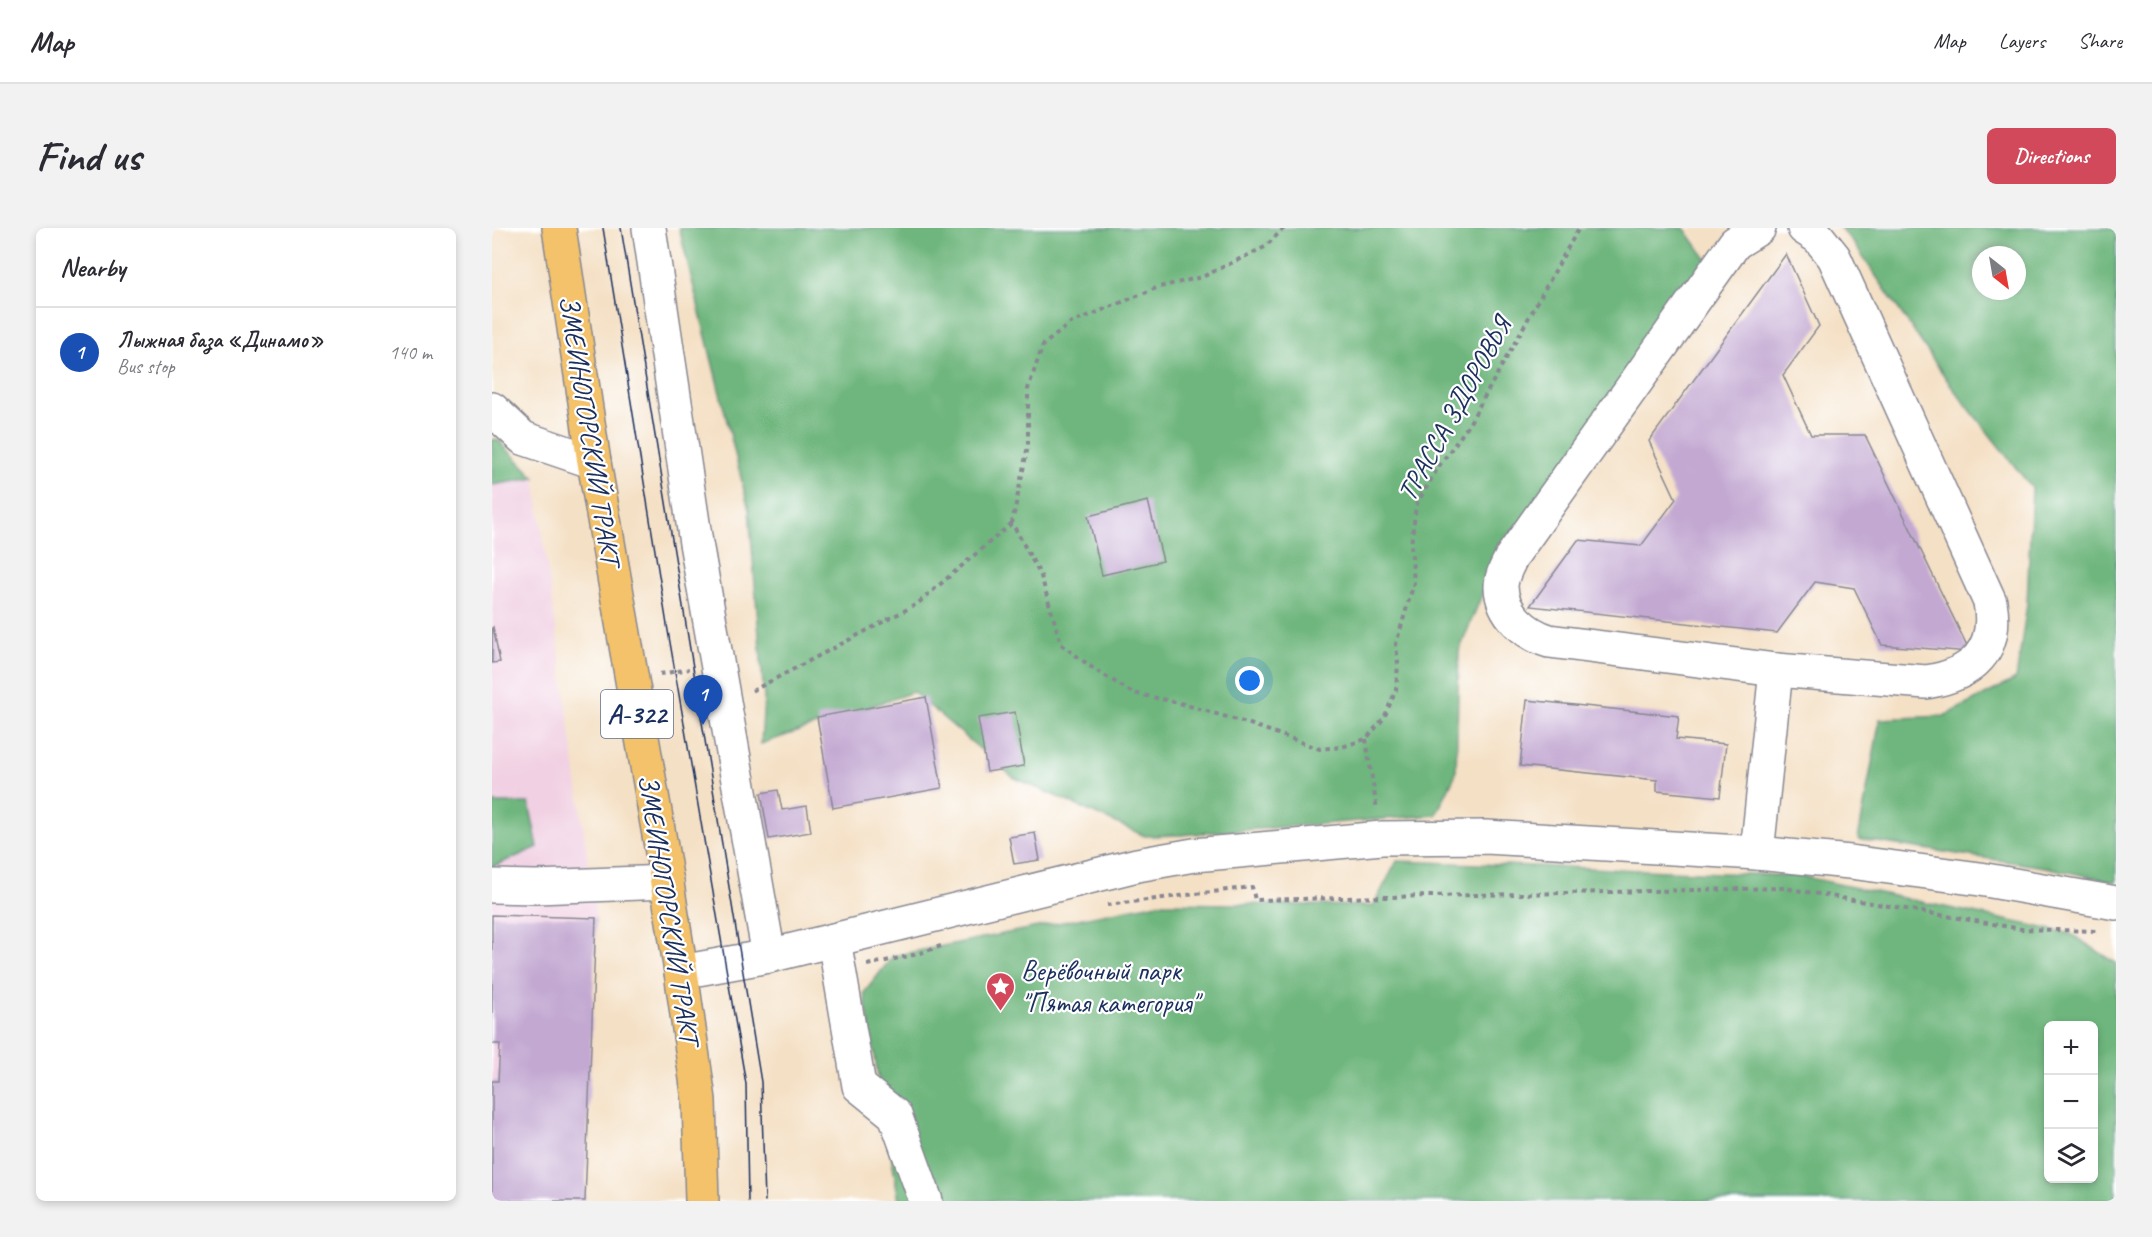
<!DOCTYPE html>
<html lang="en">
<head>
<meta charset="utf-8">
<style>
	body { margin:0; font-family:Caveat,sans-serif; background:#f2f2f3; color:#2b2b33 }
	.controls { position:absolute; right:18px; bottom:18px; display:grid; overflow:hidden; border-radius:9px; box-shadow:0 3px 9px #0003 }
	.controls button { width:54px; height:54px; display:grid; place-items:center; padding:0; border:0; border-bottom:2px solid #e1e1e2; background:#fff; color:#2b2b33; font:30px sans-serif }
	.compass { position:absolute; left:1480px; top:18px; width:54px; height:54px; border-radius:50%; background:#fff; box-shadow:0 3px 9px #0003; rotate:149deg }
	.you { position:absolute; left:758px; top:453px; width:21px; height:21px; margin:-15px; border:4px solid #fff; border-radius:50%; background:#1a73e8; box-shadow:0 0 0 9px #1a73e833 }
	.badge { display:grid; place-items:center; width:39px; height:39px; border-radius:50%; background:#d1495b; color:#fff; font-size:20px; font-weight:700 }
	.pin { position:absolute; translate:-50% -50px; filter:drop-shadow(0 2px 3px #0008) }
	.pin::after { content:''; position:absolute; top:32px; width:21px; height:18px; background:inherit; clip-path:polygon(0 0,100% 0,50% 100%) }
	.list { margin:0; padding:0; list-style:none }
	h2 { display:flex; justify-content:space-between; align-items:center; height:78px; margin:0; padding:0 24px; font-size:26px }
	h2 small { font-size:20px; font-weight:400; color:#7c7c81 }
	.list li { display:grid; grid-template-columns:39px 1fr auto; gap:18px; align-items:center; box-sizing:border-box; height:90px; padding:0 24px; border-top:2px solid #e1e1e2 }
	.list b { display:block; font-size:22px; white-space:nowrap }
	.list p { margin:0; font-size:20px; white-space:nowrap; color:#7c7c81 }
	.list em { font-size:20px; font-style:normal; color:#7c7c81 }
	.icon { flex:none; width:33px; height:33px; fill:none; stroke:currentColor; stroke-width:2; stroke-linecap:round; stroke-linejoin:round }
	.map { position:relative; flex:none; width:1624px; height:973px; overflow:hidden; border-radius:9px }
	header { display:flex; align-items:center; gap:36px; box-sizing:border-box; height:84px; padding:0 30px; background:#fff; border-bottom:2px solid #e1e1e2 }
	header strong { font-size:28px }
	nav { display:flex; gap:33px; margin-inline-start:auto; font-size:21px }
	.intro { display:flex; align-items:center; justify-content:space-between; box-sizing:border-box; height:144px; padding:0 36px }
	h1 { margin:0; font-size:42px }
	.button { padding:15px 27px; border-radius:9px; background:#d1495b; color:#fff; font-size:21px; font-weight:700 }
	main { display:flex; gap:36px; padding:0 36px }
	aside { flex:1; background:#fff; border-radius:9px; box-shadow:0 3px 9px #0003 }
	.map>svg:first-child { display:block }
	.built { fill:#f1d0e3 }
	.forest { fill:#6eb67d; stroke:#44726e; stroke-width:1.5; fill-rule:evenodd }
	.building { fill:#c3a9d2 }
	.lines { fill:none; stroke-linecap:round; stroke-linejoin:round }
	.minor-casing { stroke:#888892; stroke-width:36 }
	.highway-casing { stroke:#888892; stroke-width:36 }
	.path { stroke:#888892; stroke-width:4; stroke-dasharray:4.5 4.5; stroke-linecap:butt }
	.minor { stroke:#fff; stroke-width:33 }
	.highway { stroke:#f3c26a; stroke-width:33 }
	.tram { stroke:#1b2f5e; stroke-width:1.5 }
	.labels { text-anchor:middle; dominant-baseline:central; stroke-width:4.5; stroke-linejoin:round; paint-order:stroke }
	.shield { fill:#fff; stroke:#5f6d8e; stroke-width:1.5 }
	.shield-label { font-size:27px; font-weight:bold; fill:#1b2f5e }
	.street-label { font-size:28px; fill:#1b2f5e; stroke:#fff }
	.poi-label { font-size:28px; fill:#1b2f5e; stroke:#fff; text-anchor:start }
</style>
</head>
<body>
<header>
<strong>Map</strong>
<nav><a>Map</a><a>Layers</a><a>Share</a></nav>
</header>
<div class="intro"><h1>Find us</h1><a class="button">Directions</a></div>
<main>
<aside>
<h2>Nearby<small></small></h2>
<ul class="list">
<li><span class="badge" style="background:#1a4fb4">1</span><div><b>Лыжная база «Динамо»</b><p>Bus stop</p></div><em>140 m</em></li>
</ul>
</aside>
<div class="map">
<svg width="1624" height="973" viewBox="0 0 1624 973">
	<rect width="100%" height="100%" fill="#fff"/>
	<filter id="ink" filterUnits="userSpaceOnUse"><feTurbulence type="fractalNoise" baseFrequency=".0167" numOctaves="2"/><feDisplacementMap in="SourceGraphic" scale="12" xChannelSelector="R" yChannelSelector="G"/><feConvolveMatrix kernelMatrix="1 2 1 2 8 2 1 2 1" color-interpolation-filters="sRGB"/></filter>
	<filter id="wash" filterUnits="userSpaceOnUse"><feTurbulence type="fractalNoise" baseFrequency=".008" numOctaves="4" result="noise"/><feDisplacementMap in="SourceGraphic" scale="24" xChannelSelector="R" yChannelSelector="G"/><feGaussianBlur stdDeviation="1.35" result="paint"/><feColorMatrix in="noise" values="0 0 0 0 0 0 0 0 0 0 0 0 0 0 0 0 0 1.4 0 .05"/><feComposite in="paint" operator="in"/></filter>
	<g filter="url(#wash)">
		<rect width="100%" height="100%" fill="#f4e0c5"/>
		<polygon class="built" points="43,250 104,690 93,973 0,973 0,257"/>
		<g class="forest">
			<polygon points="187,0 1192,0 1217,35 1003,335 967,423 964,545 944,587 688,607 653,608 521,549 421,464 269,516 272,470 257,282"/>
			<path d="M 1348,0 L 1624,0 L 1624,654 L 1552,639 L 1366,611 L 1388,491 L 1452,488 L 1524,451 L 1535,376 L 1540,260 L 1460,159 L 1360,13 ZM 1489,27 L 1525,27 L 1525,63 L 1489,63 Z"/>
			<polygon points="5,211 43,250 0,257 0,212"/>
			<polygon points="0,575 37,575 46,619 0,639"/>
			<path d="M 905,633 L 1309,648 L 1579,706 L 1624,735 L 1624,973 L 407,973 L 372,765 L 401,728 L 666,675 L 881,678 ZM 1556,798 L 1602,798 L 1602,950 L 1556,950 Z"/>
		</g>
		<g id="blocks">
			<g class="building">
				<polygon points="1294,26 1327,98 1291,147 1319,207 1373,207 1478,424 1390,417 1362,360 1323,354 1285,405 1038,378 1086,312 1149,318 1184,271 1157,213"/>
				<polygon points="656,273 671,333 610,347 596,288"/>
				<polygon points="1,399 8,434 0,435 0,400"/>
				<polygon points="434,469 450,560 341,580 325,489"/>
				<polygon points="1035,472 1187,488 1184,511 1234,516 1228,569 1165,563 1165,552 1028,538"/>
				<polygon points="523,484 532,538 495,544 486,490"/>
				<polygon points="286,562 290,582 315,578 319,604 277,611 269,565"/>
				<polygon points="543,605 548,632 522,636 517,609"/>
				<polygon points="0,687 104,690 93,973 0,973 0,853 6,853 8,816 0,816"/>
			</g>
		</g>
	</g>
	<g filter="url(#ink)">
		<use href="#blocks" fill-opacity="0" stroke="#888892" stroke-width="1.5"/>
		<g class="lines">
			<defs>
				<g id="minor">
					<polyline points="157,0 204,315 277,728"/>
					<path d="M 1267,0 L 1243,15 L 1020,328 C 1015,338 1009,348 1009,359 C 1010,386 1034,406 1057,413 L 1284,442 L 1434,454 C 1480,447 1507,423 1498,374 L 1342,29 L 1326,9 L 1312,0"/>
					<polyline points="0,181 31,210 102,234"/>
					<polyline points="1265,625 1284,442"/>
					<polyline points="0,658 44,659 175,654"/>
					<polyline points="342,712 367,858 403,887 434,973"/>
					<polyline points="189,744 277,728 645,637 702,627 890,610 994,609 1265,625 1358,634 1488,651 1624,675"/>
				</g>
				<polyline id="highway" points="67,0 102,234 171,630 189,744 207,872 210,973"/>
			</defs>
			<use href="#minor" class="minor-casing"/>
			<use href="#highway" class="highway-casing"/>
			<g class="path">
				<polyline points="792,0 773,19 710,49 667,59 579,95 551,117 536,161 536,218 520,295 549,348 569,416 602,441 641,465 688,475 758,496 828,521 850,519 874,511 892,490 904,462 906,436 904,416 922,355 919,317 924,277 947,238 976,198 1087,0"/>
				<polyline points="168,446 197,441"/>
				<polyline points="260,463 425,376 520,295"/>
				<polyline points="874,511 885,582"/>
				<polyline points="615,677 760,659 763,672 1292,660 1530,701 1604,703"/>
				<polyline points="375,737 426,726 449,718"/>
			</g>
			<use href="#minor" class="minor"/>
			<use href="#highway" class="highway"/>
			<g class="tram">
				<polyline points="111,0 175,397 254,856 256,973"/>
				<polyline points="129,0 269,854 273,973"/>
			</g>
		</g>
	</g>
	<defs>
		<symbol id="sight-pin" viewBox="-11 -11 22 30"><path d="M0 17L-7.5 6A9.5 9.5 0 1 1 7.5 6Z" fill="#d1495b" stroke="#fff"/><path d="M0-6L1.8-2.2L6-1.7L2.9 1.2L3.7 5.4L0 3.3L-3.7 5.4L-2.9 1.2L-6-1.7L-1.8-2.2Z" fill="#fff"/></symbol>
	</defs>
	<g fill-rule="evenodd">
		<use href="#sight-pin" x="492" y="742" width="33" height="45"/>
	</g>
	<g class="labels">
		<rect class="shield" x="109" y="462" width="72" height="48" rx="4.5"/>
		<g class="shield-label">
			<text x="145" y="486">А-322</text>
		</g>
		<g class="street-label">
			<text transform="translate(962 181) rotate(-61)">ТРАССА ЗДОРОВЬЯ</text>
			<text transform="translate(98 202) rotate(81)">ЗМЕИНОГОРСКИЙ ТРАКТ</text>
			<text transform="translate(177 681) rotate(81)">ЗМЕИНОГОРСКИЙ ТРАКТ</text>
		</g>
		<g class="poi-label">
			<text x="529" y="742">Верёвочный парк<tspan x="529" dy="32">"Пятая категория"</tspan></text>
		</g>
	</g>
</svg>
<div class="controls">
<button>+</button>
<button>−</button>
<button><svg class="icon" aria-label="layers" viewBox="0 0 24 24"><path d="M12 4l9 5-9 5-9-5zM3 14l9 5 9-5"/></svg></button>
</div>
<svg class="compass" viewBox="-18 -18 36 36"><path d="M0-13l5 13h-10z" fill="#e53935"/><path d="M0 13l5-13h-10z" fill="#7c7c81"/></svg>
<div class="you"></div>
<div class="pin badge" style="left:211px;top:497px;background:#1a4fb4">1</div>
</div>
</main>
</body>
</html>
